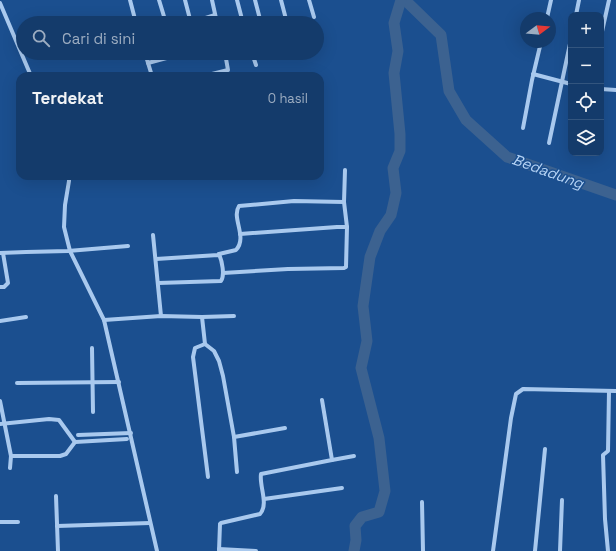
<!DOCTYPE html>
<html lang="id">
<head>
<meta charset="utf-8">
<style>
	body { margin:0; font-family:"Space Grotesk",sans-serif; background:#1d4271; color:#f1f3f6 }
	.controls { position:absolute; right:12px; top:12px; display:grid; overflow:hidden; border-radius:8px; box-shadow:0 4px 16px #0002 }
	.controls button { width:36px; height:36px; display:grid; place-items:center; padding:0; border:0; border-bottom:1px solid #33557e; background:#143b6b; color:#f1f3f6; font:20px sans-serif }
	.compass { position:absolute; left:520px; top:12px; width:36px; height:36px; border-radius:50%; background:#143b6b; box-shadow:0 4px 16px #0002; rotate:74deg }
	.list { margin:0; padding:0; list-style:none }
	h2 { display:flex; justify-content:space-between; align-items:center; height:52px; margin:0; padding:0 16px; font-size:17px }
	h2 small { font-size:13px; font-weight:400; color:#9dadc1 }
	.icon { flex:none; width:22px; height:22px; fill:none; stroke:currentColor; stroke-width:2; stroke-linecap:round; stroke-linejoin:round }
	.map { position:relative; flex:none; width:616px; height:551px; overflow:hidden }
	.search { position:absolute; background:#143b6b; box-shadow:0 4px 16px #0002; left:16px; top:16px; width:308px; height:44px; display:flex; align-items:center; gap:10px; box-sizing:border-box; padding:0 14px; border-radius:22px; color:#9dadc1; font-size:15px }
	.panel { position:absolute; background:#143b6b; box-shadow:0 4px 16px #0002; left:16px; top:72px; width:308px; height:108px; border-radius:12px }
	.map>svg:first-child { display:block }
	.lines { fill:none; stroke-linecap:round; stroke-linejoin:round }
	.river { stroke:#3c6290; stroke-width:11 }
	.street { stroke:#a9c9ee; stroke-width:4 }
	.labels { text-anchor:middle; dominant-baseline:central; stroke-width:3; stroke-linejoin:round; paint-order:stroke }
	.water-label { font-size:15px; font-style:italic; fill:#b5d3f5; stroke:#1b4f8f }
</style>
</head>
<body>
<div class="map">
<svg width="616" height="551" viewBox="0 0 616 551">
	<rect width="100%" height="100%" fill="#1b4f8f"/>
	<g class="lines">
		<g class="river">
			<polyline points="405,0 441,35 449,91 466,120 507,157 616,195"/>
			<polyline points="354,551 356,540 355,526 362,517 379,512 385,491 379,438 361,368 367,341 363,306 370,257 380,231 391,215 396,193 393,168 400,151 400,134 394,73 398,51 394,23 401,0"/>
		</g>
		<g class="street">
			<polyline points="130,0 136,23"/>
			<polyline points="159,0 166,23"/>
			<polyline points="185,0 191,23"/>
			<polyline points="212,0 217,23"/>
			<polyline points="237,0 243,23"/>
			<polyline points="255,0 261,23"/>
			<polyline points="281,0 287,23"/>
			<polyline points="309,0 314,17"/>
			<polyline points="0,3 31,76"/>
			<polyline points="576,15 579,0"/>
			<polyline points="547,18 551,0"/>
			<polyline points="190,23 215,15"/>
			<polyline points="272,23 286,19"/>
			<polyline points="601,36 609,0"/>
			<polyline points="145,53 152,76"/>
			<polyline points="252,53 256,65"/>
			<polyline points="89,54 92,53"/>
			<polyline points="148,63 185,53"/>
			<polyline points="533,74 571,84"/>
			<polyline points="204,76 228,70 225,53"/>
			<polyline points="601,89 616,90"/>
			<polyline points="523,128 532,80 541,42"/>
			<polyline points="549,143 571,39"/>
			<polyline points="69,176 69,181 65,205 64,227 70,251 104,320 157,551"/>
			<polyline points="240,234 337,227 347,227"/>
			<polyline points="153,235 161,316"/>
			<polyline points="0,253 26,252 68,251 128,246"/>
			<path d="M 219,254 L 236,250 C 248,237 231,218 239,206 L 294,201 L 344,202"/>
			<path d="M 156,259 L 218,255 L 219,254 C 222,261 225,275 221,281 L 158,283"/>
			<polyline points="223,273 288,269 344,268 346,267 347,227 344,202 345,170"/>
			<polyline points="0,287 4,287 8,283 3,253"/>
			<polyline points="202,317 205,344 214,351 219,361 223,376 234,437 237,472"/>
			<polyline points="104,320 161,316 202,317 234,316"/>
			<polyline points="0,321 26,317"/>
			<polyline points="205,344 195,348 193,357 208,477"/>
			<polyline points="92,348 93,412"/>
			<polyline points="17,383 119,382"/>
			<polyline points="0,401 11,456 10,468"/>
			<polyline points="0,424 49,419 59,420 75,442 127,439"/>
			<polyline points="78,435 131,433"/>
			<polyline points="234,437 285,428"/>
			<polyline points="11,456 60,456 66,454 75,442"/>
			<polyline points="332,460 354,456"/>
			<polyline points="56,496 58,551"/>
			<polyline points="264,499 342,488"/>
			<polyline points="422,502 423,551"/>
			<polyline points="0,522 18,522"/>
			<polyline points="57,526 150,523"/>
			<polyline points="219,549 256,551"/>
			<path d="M 219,551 L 220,524 L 221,523 L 260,514 C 269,504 259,486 261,474 L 332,460 L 322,400"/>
			<polyline points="493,551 511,418 516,394 523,389 616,391"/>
			<polyline points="535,551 545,449"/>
			<polyline points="560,551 562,500"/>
			<polyline points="608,551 605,519 603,455 608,451 609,391"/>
		</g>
	</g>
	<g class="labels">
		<g class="water-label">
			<text transform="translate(548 171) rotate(20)">Bedadung</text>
		</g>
	</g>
</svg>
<div class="controls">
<button>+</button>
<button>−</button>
<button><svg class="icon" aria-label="locate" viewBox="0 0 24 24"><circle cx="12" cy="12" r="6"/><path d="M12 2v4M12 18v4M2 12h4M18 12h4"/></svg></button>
<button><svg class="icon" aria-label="layers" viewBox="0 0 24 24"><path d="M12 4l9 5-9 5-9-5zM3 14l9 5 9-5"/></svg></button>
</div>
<svg class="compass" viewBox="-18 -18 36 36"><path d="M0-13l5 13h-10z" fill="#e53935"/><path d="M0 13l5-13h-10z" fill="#9dadc1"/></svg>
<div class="search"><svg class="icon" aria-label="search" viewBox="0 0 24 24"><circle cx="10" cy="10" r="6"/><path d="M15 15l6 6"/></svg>Cari di sini</div>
<section class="panel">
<h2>Terdekat<small>0 hasil</small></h2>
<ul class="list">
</ul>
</section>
</div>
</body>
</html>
